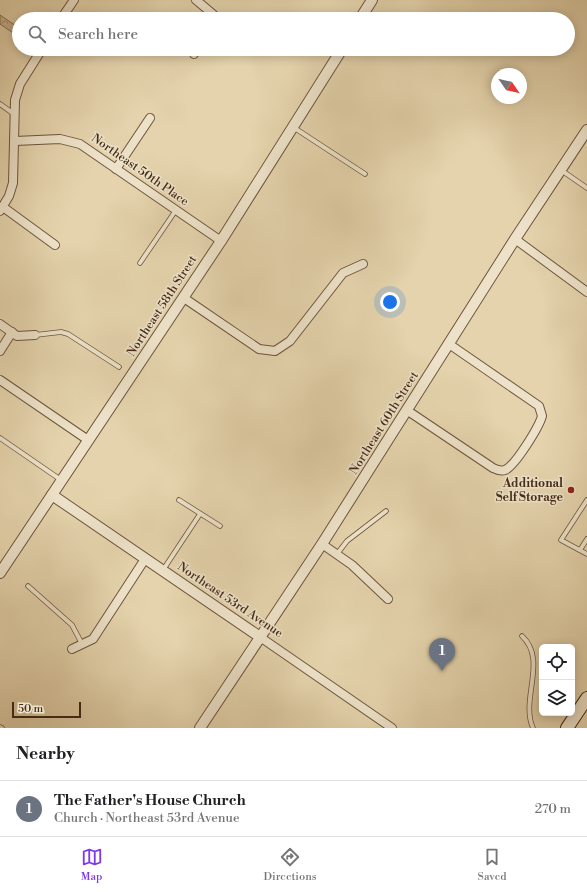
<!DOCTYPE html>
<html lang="en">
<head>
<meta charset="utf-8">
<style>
	body { margin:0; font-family:"Libre Bodoni",serif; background:#f2f2f2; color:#202124 }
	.controls { position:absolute; right:12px; bottom:12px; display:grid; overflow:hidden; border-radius:6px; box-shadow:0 2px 10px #0003 }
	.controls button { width:36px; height:36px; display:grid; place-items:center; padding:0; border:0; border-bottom:1px solid #e0e0e0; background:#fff; color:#202124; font:20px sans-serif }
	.compass { position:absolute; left:491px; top:68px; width:36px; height:36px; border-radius:50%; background:#fff; box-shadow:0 2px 10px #0003; rotate:124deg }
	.scale { position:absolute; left:12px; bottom:10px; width:69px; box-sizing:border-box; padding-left:4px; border:2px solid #462b17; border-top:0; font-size:11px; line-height:14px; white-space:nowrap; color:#462b17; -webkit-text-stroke:3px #ede2c9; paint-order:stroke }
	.you { position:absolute; left:390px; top:302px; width:14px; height:14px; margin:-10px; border:3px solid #fff; border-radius:50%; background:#1a73e8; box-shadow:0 0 0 6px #1a73e833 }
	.badge { display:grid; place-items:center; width:26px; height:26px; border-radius:50%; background:#7c3aed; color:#fff; font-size:13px; font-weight:700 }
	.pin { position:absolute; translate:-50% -33px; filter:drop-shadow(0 1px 2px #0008) }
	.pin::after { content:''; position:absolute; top:21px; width:14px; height:12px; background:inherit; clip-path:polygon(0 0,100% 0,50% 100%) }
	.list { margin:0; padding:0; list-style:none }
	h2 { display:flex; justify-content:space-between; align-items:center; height:52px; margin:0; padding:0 16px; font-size:17px }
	h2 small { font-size:13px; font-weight:400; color:#757577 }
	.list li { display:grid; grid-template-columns:26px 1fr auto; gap:12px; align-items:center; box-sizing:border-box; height:56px; padding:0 16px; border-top:1px solid #e0e0e0 }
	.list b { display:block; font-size:15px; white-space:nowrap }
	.list p { margin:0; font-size:13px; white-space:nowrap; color:#757577 }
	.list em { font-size:13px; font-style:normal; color:#757577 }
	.icon { flex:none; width:22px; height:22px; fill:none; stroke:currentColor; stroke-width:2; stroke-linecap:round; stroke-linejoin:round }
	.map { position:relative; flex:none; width:587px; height:728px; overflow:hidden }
	.search { position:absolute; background:#fff; box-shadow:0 2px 10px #0003; left:12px; right:12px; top:12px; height:44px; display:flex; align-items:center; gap:10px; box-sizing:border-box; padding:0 14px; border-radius:22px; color:#757577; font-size:15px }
	.sheet { height:108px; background:#fff }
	nav { display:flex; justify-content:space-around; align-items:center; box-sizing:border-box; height:56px; border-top:1px solid #e0e0e0; background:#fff; font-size:11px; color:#757577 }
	nav a { display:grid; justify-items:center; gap:2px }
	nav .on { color:#7c3aed }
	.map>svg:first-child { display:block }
	.forest { fill:url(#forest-crowns); stroke:#887055 }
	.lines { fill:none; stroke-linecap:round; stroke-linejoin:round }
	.service-casing { stroke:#6e553c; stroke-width:5.5 }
	.minor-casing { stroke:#6e553c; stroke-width:10 }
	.tertiary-casing { stroke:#6e553c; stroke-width:12 }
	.secondary-casing { stroke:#462b17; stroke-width:14 }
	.service { stroke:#ede2c9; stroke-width:4 }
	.minor { stroke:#ede2c9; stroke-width:8 }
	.tertiary { stroke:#ede2c9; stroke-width:10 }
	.secondary { stroke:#ede2c9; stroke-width:12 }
	.poi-dot { fill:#8f2418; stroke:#ede2c9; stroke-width:1.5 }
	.labels { text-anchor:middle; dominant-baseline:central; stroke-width:3; stroke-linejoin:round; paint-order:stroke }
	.street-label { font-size:12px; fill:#462b17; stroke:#ede2c9 }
	.poi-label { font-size:12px; font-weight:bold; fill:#462b17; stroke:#ede2c9; text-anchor:end }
</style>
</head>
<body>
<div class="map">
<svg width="587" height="728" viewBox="0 0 587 728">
	<defs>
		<pattern id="forest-crowns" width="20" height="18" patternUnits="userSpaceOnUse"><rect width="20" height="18" fill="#c9b693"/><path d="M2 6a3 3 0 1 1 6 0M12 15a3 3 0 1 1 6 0" fill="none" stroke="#a59477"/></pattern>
	</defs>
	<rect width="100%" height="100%" fill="#e4d3ac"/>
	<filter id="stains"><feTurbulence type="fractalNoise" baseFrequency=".005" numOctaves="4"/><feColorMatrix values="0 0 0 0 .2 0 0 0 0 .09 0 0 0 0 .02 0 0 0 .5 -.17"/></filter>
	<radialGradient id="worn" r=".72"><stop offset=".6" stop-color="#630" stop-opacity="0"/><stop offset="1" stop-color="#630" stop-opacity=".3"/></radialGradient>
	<polygon class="forest" points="0,15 19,28 19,37 0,24"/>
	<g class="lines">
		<defs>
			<g id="service">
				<polyline points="0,104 14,114"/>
				<polyline points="293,127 365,174"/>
				<polyline points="561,170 587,188"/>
				<polyline points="140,263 176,210"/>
				<polyline points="35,335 61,332 68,334 119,367"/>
				<polyline points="0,438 61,480"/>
				<polyline points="179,500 220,526"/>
				<polyline points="587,500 561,540 587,554"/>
				<polyline points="580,550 587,539"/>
				<polyline points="337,554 347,541 386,511"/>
				<polyline points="163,570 200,514"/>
				<polyline points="28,586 72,625 82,644"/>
				<path d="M 522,636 C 548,660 520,699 533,728"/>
				<polyline points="0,727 2,728"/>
			</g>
			<g id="minor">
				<polyline points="196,0 214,15 213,19"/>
				<polyline points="61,19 74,0"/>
				<polyline points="194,54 197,49"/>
				<polyline points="15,141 60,139 80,144 221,241"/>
				<polyline points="116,169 150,118"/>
				<polyline points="3,207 55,245"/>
				<polyline points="0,211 9,196 13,183 15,100 20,84 42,49"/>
				<polyline points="515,239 587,292"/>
				<polyline points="184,298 259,349 275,351 290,341 343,273 363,264"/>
				<polyline points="0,324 17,336 35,335"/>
				<polyline points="0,351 12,332"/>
				<polyline points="0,380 88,440"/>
				<path d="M 408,411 L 493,468 C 497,470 501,471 505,470 C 515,466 539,427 542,416 L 539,406 L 449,344"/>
				<polyline points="322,544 352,565 388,599"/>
				<polyline points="260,637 392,728"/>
				<polyline points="72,649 93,639 145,559"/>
			</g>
			<g id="tertiary">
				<polyline points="360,19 372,0"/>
				<polyline points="52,495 260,637"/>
				<polyline points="0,573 221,241 342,49"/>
				<polyline points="200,728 322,544 515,239 587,130"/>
			</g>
			<polyline id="secondary" points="567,728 587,698"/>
		</defs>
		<use href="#service" class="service-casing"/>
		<use href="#minor" class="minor-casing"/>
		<use href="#tertiary" class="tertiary-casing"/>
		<use href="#secondary" class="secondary-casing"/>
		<use href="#service" class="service"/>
		<use href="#minor" class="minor"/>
		<use href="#tertiary" class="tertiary"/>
		<use href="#secondary" class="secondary"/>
	</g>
	<circle class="poi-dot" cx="571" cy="490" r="4"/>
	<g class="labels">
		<g class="street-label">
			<text transform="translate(140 170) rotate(35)">Northeast 50th Place</text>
			<text transform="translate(162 306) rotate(-57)">Northeast 58th Street</text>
			<text transform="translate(384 423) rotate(-58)">Northeast 60th Street</text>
			<text transform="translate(230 600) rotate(34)">Northeast 53rd Avenue</text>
		</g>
		<g class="poi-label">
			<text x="563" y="483">Additional<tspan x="563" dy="14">Self Storage</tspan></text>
		</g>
	</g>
	<rect width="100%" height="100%" filter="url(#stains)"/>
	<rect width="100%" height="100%" fill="url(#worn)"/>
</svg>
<div class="controls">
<button><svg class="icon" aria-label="locate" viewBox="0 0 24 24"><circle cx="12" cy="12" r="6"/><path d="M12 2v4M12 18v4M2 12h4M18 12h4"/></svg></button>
<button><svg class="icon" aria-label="layers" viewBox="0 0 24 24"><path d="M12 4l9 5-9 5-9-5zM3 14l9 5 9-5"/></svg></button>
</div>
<svg class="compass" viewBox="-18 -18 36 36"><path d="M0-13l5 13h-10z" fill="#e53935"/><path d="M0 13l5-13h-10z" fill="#757577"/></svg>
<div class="scale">50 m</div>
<div class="you"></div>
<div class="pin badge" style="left:442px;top:671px;background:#6b7280">1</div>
<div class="search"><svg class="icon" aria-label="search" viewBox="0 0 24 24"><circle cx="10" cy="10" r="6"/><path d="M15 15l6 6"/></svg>Search here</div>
</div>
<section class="sheet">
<h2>Nearby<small></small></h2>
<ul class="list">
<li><span class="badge" style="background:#6b7280">1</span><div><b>The Father's House Church</b><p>Church · Northeast 53rd Avenue</p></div><em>270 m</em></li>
</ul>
</section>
<nav>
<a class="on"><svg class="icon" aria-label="map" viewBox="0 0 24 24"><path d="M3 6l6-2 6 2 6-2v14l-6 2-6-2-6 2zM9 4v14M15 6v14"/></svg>Map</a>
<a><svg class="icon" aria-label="directions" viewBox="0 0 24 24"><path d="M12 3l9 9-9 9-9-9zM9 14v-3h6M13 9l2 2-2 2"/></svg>Directions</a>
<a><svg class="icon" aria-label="saved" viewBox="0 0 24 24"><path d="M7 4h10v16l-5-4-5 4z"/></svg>Saved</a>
</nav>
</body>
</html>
